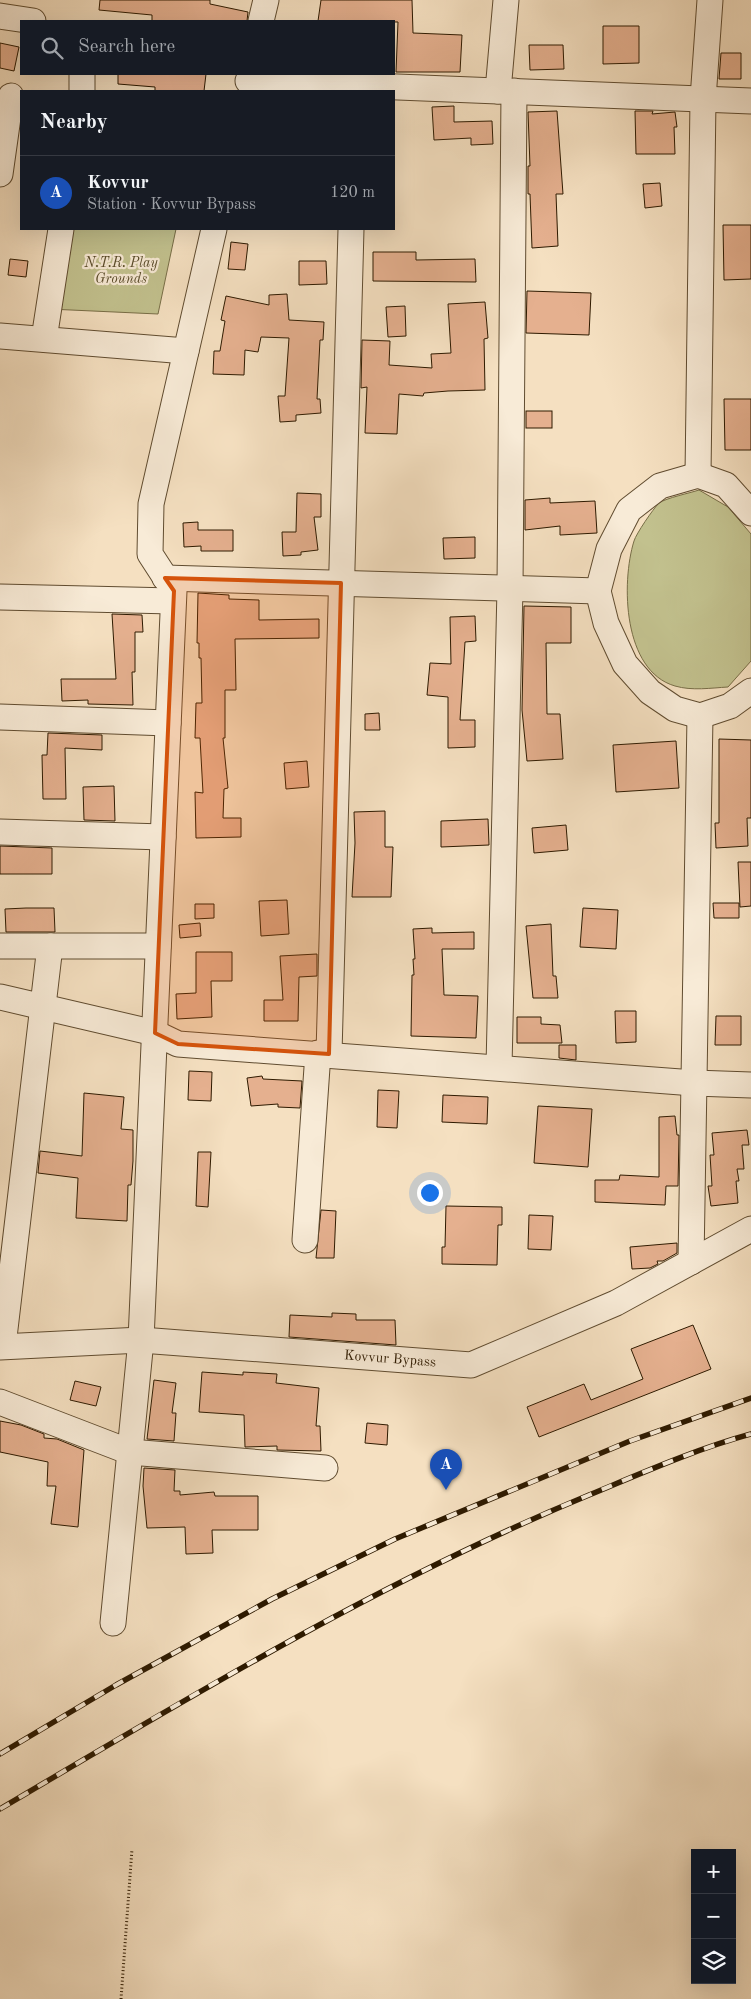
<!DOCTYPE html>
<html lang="en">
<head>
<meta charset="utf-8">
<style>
	body { margin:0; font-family:"Old Standard TT",serif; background:#242831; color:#f1f3f6 }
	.controls { position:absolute; right:15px; bottom:15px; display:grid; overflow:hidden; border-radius:0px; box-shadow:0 5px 20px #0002 }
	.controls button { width:45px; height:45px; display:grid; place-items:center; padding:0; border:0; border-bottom:1px solid #363941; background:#171b24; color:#f1f3f6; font:25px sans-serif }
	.you { position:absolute; left:429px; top:1192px; width:18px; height:18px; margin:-12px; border:4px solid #fff; border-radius:50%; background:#1a73e8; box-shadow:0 0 0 8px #1a73e833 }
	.badge { display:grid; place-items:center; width:32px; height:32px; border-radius:50%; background:#2563eb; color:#fff; font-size:16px; font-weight:700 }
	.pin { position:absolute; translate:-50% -41px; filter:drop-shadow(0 1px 2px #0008) }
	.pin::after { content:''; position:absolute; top:26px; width:18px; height:15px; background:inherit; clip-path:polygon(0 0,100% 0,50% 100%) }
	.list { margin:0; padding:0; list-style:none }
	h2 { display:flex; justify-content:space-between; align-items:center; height:65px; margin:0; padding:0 20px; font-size:21px }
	h2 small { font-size:16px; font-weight:400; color:#9ea1a6 }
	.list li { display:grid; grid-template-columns:32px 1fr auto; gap:15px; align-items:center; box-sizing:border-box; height:75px; padding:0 20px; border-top:1px solid #363941 }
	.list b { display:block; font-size:19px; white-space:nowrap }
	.list p { margin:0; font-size:16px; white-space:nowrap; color:#9ea1a6 }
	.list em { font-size:16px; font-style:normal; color:#9ea1a6 }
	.icon { flex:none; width:28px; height:28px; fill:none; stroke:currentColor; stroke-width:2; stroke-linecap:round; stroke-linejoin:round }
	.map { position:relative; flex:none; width:751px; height:1999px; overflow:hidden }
	.search { position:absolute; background:#171b24; box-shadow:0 5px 20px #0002; left:20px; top:20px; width:375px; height:55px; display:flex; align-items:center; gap:12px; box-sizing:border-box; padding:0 18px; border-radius:0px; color:#9ea1a6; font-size:19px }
	.panel { position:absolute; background:#171b24; box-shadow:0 5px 20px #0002; left:20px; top:90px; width:375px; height:140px; border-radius:0px }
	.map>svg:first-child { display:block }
	.green { fill:#c2c18e; stroke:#786e47 }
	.building { fill:#e5b08f; stroke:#2e1a00 }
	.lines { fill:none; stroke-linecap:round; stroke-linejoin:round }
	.minor-casing { stroke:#604c30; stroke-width:27 }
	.path { stroke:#2e1a00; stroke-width:3; stroke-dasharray:1 2.5; stroke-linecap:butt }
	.minor { stroke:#f8ebd7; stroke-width:25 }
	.rail-casing { stroke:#2e1a00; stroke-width:5.5 }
	.rail { stroke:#f8ebd7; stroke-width:4; stroke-dasharray:11; stroke-linecap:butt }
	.marked { fill:#d5530b; fill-opacity:0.2; stroke:#d5530b; stroke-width:4; stroke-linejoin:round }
	.labels { text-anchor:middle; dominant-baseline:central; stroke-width:4.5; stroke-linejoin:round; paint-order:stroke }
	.park-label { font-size:14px; font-style:italic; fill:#5a4c2b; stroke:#f8ebd7 }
	.street-label { font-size:14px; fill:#2e1a00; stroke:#f8ebd7 }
</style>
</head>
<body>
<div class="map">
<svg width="751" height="1999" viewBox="0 0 751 1999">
	<rect width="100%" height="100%" fill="#f5e0c1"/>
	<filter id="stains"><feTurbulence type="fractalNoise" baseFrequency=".004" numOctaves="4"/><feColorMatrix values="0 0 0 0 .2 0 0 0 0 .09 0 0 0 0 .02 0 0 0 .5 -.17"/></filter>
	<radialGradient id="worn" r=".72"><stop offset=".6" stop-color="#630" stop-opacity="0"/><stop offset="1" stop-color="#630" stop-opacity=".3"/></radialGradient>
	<g class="green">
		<polygon points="68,229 176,229 158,314 49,309"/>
		<path d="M 699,490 L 728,507 L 751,534 L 751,661 L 728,687 C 711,688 692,691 675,686 C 623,671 621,583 634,541 C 636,534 653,509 659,503 C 666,498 690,493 699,490 Z"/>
	</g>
	<g class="building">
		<polygon points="100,0 210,0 210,4 248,12 247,21 152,21 152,15 99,10"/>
		<polygon points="321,0 412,0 413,33 462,35 460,72 396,72 398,22 318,21"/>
		<polygon points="603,26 639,26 639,63 603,64"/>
		<polygon points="0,43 19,47 14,71 0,68"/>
		<polygon points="529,45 563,45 564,69 530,70"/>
		<polygon points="721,53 741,53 741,79 719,79"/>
		<polygon points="118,74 206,74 204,91 155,91 155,87 118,84"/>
		<polygon points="454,106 454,122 492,121 493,144 471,145 471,138 434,140 432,107"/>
		<polygon points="557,111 563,194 556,194 558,246 532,248 530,194 528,194 528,166 530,166 528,112"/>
		<polygon points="635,111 653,111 652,114 675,112 677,127 674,127 675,154 636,154"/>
		<polygon points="660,183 662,206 645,208 643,184"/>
		<polygon points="723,225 751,225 751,279 724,280"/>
		<polygon points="231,242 248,244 245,270 228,269"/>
		<polygon points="373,252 416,252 416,260 475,259 476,282 373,281"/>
		<polygon points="10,259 28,261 26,277 8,275"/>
		<polygon points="299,261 326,261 327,284 299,285"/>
		<polygon points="527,291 591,293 589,335 526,333"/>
		<polygon points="287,294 289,320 324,322 323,340 320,340 317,399 320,399 321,413 296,415 296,421 280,422 278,396 285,396 289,338 261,337 258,352 245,350 244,375 213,374 214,351 220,351 225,321 221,320 226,296 269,305 269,295"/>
		<polygon points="485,302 488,338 484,339 485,390 448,391 424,393 423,396 399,394 397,434 365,433 367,387 361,388 362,340 390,341 389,365 432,368 431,354 451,353 448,304"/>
		<polygon points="405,306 406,336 388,337 386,307"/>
		<polygon points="724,399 751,399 751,450 725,450"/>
		<rect x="526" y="411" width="26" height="17"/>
		<polygon points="297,493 321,494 321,517 314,517 318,550 301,552 301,555 283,556 282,532 296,532"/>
		<polygon points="550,498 550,503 595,501 597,533 560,535 560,526 525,530 525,500"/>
		<polygon points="198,522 198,530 233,530 233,551 201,551 201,546 184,547 183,523"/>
		<polygon points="475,537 475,558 444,559 443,538"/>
		<polygon points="198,593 229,595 229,599 259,600 259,620 319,619 319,638 235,639 236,690 225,690 225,738 223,738 228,788 224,789 223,818 241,818 241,837 196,838 195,792 203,793 200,738 195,738 196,703 202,703 201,658 199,658 199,643 197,643"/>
		<polygon points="524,606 571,607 571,643 546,643 547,714 560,714 563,759 527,761 522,710"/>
		<polygon points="112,614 142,615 143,632 135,632 135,672 132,672 133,705 88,704 88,700 62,701 61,679 116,679"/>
		<polygon points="475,616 476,641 465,642 460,720 475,720 475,747 448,748 448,697 427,695 430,663 451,664 450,617"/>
		<polygon points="379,713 380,730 365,730 365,714"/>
		<polygon points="48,733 102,735 102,750 65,748 66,799 43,799 42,755 47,755"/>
		<polygon points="719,739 751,740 751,818 747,818 748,846 716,848 715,823 719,823"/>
		<polygon points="676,741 679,788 616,792 613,745"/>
		<polygon points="307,761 309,787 286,789 284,763"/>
		<polygon points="114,786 115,821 84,820 83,787"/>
		<polygon points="385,811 385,847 393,847 391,897 352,897 355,843 354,812"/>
		<polygon points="488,819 489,845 441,847 441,821"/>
		<polygon points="566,825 568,850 534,853 532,828"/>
		<polygon points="0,846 52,848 52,874 0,874"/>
		<polygon points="738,862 751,862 751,906 740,907"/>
		<polygon points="287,900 289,934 261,936 259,901"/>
		<polygon points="713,903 739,903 739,918 714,918"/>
		<polygon points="195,904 214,904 214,918 195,919"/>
		<polygon points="26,908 54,908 55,932 6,932 5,909"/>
		<polygon points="583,908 618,910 616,949 580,947"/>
		<polygon points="200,923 201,936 180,938 179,925"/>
		<polygon points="551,924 553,976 556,976 558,998 533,998 526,926"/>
		<polygon points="432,928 432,933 474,932 474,949 442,949 444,995 478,996 476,1038 411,1036 412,975 414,975 413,959 415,959 413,929"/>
		<polygon points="196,952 232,952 232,981 211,981 212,1017 177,1019 176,994 196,993"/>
		<polygon points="317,954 317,976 299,977 298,1021 264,1021 264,1000 283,1000 280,956"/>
		<polygon points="615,1011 636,1011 636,1042 616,1043"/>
		<polygon points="716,1016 741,1016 741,1045 715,1045"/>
		<polygon points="517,1017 541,1017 541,1024 560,1025 562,1043 517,1043"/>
		<polygon points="559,1045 576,1045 576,1060 559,1058"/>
		<polygon points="189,1071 212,1072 211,1101 188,1100"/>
		<polygon points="262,1076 263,1079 302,1081 300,1108 278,1107 278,1104 251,1106 247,1078"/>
		<polygon points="378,1090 399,1091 397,1128 377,1127"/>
		<polygon points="84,1093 124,1097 121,1129 133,1130 133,1161 131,1185 128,1185 127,1221 76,1218 78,1178 38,1173 40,1151 82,1156"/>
		<polygon points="443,1095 488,1097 487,1124 442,1122"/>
		<polygon points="538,1106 592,1109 588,1167 534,1163"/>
		<polygon points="675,1116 677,1135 679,1135 678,1186 666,1186 665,1205 595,1202 595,1180 619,1180 620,1175 659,1177 659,1117"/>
		<polygon points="747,1130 749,1145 742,1145 744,1169 737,1169 739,1181 736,1181 738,1203 711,1206 708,1186 712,1186 710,1155 714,1155 712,1133"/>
		<polygon points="198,1152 211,1152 208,1207 196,1206"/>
		<polygon points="446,1206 502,1207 502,1225 498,1225 497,1265 442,1264 442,1247 445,1247"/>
		<polygon points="321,1210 336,1211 334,1258 316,1258"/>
		<polygon points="529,1215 553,1216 551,1250 528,1249"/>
		<polygon points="677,1243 677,1253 663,1261 657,1261 658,1264 650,1268 632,1269 630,1247"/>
		<polygon points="332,1313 356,1314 356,1320 395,1320 396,1345 289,1337 290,1315 332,1317"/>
		<polygon points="693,1325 711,1369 539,1437 527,1407 584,1384 591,1400 643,1379 631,1349"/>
		<polygon points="202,1372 243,1375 243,1372 277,1374 276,1383 319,1388 316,1426 320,1426 321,1451 277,1450 277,1446 245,1447 244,1415 199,1412"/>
		<polygon points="154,1380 176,1383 172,1413 176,1413 174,1441 147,1439"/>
		<polygon points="75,1381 101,1387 96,1406 70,1400"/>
		<polygon points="0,1421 21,1425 44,1434 44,1438 57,1439 84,1450 78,1527 51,1524 56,1486 47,1486 48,1462 0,1452"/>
		<polygon points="367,1423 388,1425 387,1445 365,1443"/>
		<polygon points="144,1468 175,1470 174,1491 180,1491 180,1495 214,1492 215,1496 258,1496 258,1530 212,1530 213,1553 186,1554 185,1527 147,1528 143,1486"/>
	</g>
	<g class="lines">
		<defs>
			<g id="minor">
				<polyline points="0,16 33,21"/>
				<polyline points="261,21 266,0"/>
				<polyline points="248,81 751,101"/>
				<polyline points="82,91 82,74"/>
				<polyline points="498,91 506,0"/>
				<polyline points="0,174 11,96"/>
				<polyline points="0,336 186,351"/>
				<polyline points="44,339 61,229"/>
				<polyline points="698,475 703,99 710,0"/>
				<polyline points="751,513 726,485 698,475 660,486 629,510 609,549 598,591 606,623 625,664 650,692 675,709 700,716 730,706 751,691"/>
				<polyline points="165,578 598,591"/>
				<polyline points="0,597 173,601"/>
				<polyline points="0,717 168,723"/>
				<polyline points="0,832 163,837"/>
				<polyline points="0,946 158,946"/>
				<polyline points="0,997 155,1033 178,1044 694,1083 751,1085"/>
				<polyline points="329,1054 351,229"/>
				<polyline points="499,1067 510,588 514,91"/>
				<polyline points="305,1240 318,1053"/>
				<polyline points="691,1262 700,716"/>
				<polyline points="3,1346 50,946"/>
				<path id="s1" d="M 0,1347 L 141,1340 L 471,1365 L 616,1303 L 751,1229"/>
				<polyline points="0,1402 130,1452 325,1468"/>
				<polyline points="113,1623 141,1340 174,591 150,554 151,504 214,229"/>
			</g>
		</defs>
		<use href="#minor" class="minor-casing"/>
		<polyline class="path" points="121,1999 132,1849"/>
		<use href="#minor" class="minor"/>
		<defs>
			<g id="rail">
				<polyline points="0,1754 116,1685 272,1599 395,1539 630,1441 751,1398"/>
				<path d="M 0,1809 C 191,1696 383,1580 589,1495 C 642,1473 696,1449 751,1434"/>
			</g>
		</defs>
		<use href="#rail" class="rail-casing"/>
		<use href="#rail" class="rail"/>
	</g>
	<path class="marked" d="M 165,578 L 341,583 L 329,1054 L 178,1044 L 155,1033 L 174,591 Z"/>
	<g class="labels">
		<g class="park-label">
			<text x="121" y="263">N.T.R. Play<tspan x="121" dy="16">Grounds</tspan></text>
		</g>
		<g class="street-label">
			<text stroke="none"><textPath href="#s1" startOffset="391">Kovvur Bypass</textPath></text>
		</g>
	</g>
	<rect width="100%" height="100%" filter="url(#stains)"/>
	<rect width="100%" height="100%" fill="url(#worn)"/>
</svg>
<div class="controls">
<button>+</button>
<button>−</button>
<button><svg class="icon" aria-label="layers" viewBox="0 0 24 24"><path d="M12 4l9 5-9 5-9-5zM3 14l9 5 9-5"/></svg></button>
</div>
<div class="you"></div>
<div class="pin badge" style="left:446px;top:1490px;background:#1a4fb4">A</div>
<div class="search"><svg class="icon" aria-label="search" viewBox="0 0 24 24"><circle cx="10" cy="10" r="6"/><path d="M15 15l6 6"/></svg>Search here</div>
<section class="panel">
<h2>Nearby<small></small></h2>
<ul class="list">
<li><span class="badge" style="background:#1a4fb4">A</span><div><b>Kovvur</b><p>Station · Kovvur Bypass</p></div><em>120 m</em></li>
</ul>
</section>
</div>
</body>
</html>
